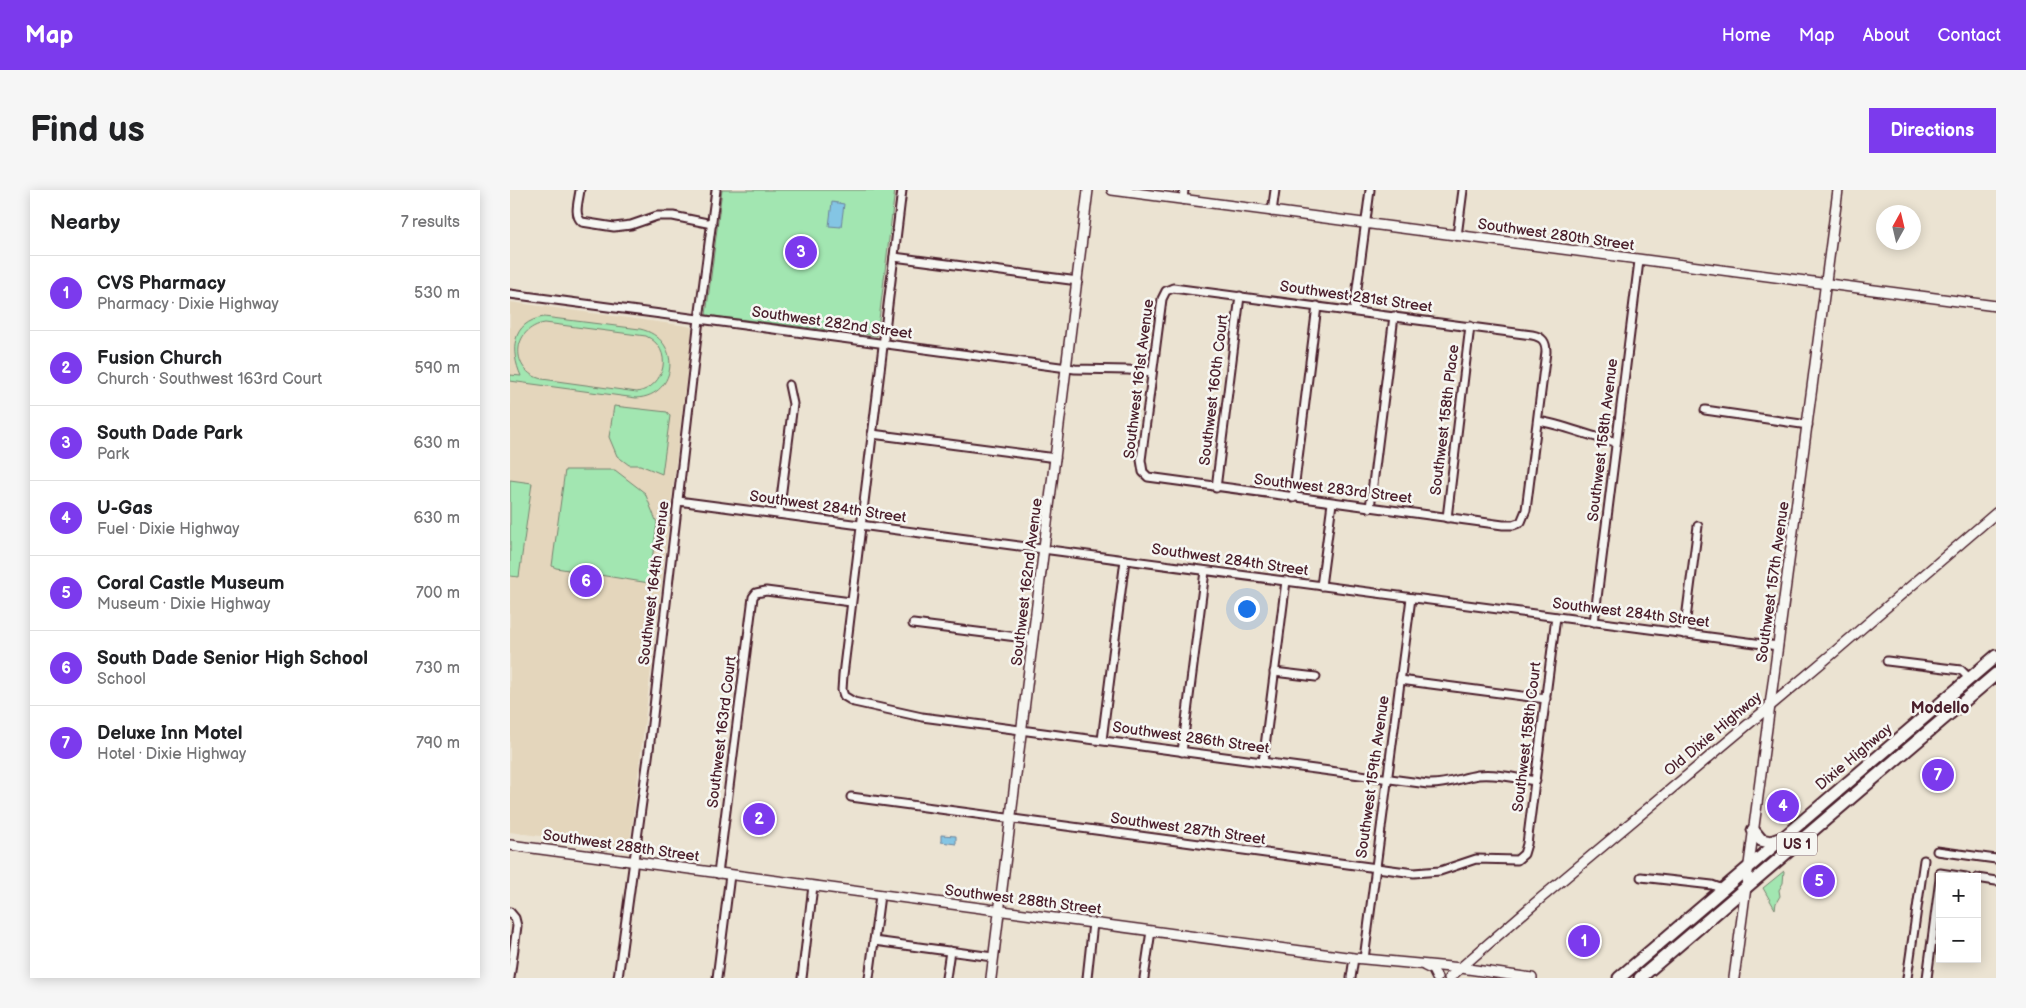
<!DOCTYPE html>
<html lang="en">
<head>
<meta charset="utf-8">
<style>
	body { margin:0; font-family:"Balsamiq Sans",sans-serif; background:#f6f6f6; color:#202124 }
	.controls { position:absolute; right:15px; bottom:15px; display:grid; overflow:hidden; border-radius:0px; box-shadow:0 2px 12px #0003 }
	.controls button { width:45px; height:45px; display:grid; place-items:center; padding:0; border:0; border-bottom:1px solid #e0e0e0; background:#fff; color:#202124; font:25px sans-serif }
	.compass { position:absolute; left:1366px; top:15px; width:45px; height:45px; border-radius:50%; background:#fff; box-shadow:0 2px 12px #0003; rotate:8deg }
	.you { position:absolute; left:736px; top:418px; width:18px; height:18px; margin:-12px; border:4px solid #fff; border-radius:50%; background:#1a73e8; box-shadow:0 0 0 8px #1a73e833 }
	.badge { display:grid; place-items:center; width:32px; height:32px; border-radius:50%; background:#7c3aed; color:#fff; font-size:16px; font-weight:700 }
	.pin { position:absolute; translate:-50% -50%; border:2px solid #fff; box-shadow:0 1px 5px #0006 }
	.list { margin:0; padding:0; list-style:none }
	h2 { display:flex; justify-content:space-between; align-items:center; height:65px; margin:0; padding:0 20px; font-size:21px }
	h2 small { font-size:16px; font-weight:400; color:#757577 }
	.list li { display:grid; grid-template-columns:32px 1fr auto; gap:15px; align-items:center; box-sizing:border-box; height:75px; padding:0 20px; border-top:1px solid #e0e0e0 }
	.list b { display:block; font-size:19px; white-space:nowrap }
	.list p { margin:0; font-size:16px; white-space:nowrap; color:#757577 }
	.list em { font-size:16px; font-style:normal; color:#757577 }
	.map { position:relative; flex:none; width:1486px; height:788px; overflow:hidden; border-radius:0px }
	header { display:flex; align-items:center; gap:30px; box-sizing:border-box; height:70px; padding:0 25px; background:#7c3aed; color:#fff }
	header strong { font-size:24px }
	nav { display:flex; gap:28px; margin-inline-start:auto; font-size:18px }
	.intro { display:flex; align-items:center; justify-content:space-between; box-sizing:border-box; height:120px; padding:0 30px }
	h1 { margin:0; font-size:35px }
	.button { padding:12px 22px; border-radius:0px; background:#7c3aed; color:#fff; font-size:18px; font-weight:700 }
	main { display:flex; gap:30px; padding:0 30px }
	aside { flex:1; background:#fff; border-radius:0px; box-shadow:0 2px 12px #0003 }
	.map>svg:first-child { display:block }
	.built { fill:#e4d6bc }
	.green { fill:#a2e6b1; stroke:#76826e; fill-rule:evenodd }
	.water { fill:#84c5e4; stroke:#6d839a }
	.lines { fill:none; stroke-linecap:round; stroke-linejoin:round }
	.minor-casing { stroke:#4a1f2b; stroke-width:11 }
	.tertiary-casing { stroke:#4a1f2b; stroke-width:12 }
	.trunk-casing { stroke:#4a1f2b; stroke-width:15 }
	.minor { stroke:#f6f6f2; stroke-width:7 }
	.tertiary { stroke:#f6f6f2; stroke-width:9 }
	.trunk { stroke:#f6f6f2; stroke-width:11 }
	.labels { text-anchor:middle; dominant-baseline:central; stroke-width:5; stroke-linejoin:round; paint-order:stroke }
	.shield { fill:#f6f6f2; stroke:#7e6067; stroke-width:1 }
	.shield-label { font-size:14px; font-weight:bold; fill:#4a1f2b }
	.street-label { font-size:15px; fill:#4a1f2b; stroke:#f6f6f2 }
	.neighbourhood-label { font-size:16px; font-weight:bold; fill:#4a1f2b; stroke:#f6f6f2 }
</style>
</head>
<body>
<header>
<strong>Map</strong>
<nav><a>Home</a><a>Map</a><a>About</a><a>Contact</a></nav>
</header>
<div class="intro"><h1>Find us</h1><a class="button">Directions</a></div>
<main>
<aside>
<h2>Nearby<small>7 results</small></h2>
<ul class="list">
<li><span class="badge">1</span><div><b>CVS Pharmacy</b><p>Pharmacy · Dixie Highway</p></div><em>530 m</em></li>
<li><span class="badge">2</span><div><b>Fusion Church</b><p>Church · Southwest 163rd Court</p></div><em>590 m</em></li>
<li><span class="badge">3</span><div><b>South Dade Park</b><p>Park</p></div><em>630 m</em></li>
<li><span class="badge">4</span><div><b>U-Gas</b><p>Fuel · Dixie Highway</p></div><em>630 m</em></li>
<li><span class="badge">5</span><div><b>Coral Castle Museum</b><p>Museum · Dixie Highway</p></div><em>700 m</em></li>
<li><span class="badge">6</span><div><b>South Dade Senior High School</b><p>School</p></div><em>730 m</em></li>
<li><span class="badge">7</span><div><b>Deluxe Inn Motel</b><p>Hotel · Dixie Highway</p></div><em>790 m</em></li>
</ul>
</aside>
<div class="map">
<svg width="1486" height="788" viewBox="0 0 1486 788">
	<rect width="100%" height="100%" fill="#ebe3d2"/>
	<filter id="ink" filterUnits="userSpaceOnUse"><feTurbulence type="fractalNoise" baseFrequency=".02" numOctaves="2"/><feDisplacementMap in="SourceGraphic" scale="10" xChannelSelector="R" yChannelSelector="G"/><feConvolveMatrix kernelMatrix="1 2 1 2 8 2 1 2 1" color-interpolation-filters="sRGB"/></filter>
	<g filter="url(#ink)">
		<polygon class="built" points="0,112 177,136 181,137 182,141 120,652 118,656 114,657 0,642"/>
		<g class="green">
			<polygon points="212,0 385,0 367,146 196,125"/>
			<path d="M 34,127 L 130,139 C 172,148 169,206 126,208 L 0,191 L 0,185 L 11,186 C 0,161 1,132 34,127 ZM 35,133 L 136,146 C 164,159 156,197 127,202 L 32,189 C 0,182 1,138 35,133 Z"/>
			<polygon points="104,216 157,222 160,226 152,284 130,275 119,275 107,266 99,247"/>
			<polygon points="55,280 105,280 135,303 147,333 139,393 46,378 42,376"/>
			<polygon points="0,290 22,293 9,387 0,386"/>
			<polygon points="1274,681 1273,693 1269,700 1270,706 1266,713 1265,719 1253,698"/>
		</g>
		<g class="water">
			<polygon points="322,12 334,14 331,37 319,36"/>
			<polygon points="431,645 446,646 446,654 431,652"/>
		</g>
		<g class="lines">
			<defs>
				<g id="minor">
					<path d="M 70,0 C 69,10 63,25 72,32 L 104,37 L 121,35 L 147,26 L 163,26 L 202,34"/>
					<path d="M 392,0 L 333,485 L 332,500 L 334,506 L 344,512 L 412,527 L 918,594 C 936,595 950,588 968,585 C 986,583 1007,588 1026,591"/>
					<polyline points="673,10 674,0"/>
					<polyline points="762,22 765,0"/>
					<polyline points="947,46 953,0"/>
					<polyline points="384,67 568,91"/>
					<path d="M 663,98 L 1022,145 C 1033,147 1036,152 1036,162 L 1016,320 L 1011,332 L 1003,335 L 993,335 L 638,287 L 633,282 L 631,270 L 652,109 L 656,101 Z"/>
					<polyline points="0,104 565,179 618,180 642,182"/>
					<polyline points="844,121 860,0"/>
					<polyline points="1195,220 1298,235"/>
					<path d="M 1028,231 C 1055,235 1079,247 1106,252"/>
					<polyline points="362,244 546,268"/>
					<polyline points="706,298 730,106"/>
					<polyline points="783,308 807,116"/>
					<polyline points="168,311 1268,456"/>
					<polyline points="860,318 884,126"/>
					<polyline points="269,324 283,214 279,195"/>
					<polyline points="937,328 960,136"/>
					<polyline points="811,396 822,313"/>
					<polyline points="1084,432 1129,71"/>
					<polyline points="403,434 523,449"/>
					<polyline points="1174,444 1188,336"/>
					<polyline points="1377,471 1451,480 1460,489"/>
					<polyline points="764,482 806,487"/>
					<polyline points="890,490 1036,509"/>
					<polyline points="592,550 615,370"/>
					<polyline points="672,562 695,381"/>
					<polyline points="753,572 776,391"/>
					<polyline points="341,607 904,683 930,681 966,669 1007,670 1014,664 1017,654 1046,427"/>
					<polyline points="1427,661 1486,669"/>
					<polyline points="208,684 243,407 246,403 256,401 341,412"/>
					<polyline points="1131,687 1202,695 1213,699"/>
					<polyline points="1430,687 1430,683 1456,687"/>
					<polyline points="1467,688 1486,691"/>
					<polyline points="370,705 364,751 483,767"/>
					<polyline points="0,722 5,728 7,736 0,788"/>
					<polyline points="854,769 901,408"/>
					<polyline points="108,788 139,560 189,129 206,0"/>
					<polyline points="207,788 220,685"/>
					<polyline points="292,788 303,696"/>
					<polyline points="359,788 364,751"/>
					<polyline points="436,788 440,761"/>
					<polyline points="577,788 583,733"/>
					<polyline points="634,788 641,741"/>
					<polyline points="841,788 844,768"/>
					<polyline points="1397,788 1414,670"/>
					<polyline points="1417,788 1430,689"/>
				</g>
				<g id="tertiary">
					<polyline points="602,0 1486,116"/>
					<polyline points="0,655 844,768 951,778 1022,788"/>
					<polyline points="915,776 923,780 927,788"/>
					<polyline points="481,788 578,0"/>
					<polyline points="939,788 1031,708 1322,464 1486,323"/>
					<polyline points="1224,788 1328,0"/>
				</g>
				<g id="trunk">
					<polyline points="1243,640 1251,650 1261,652 1272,648"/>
					<polyline points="1109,788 1486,466"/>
					<polyline points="1130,788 1486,484"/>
				</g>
			</defs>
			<use href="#minor" class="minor-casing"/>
			<use href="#tertiary" class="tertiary-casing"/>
			<use href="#trunk" class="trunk-casing"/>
			<use href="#minor" class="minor"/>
			<use href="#tertiary" class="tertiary"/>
			<use href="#trunk" class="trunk"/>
		</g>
	</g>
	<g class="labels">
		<rect class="shield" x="1267" y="642.5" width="40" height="23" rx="4"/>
		<g class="shield-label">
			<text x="1287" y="654">US 1</text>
		</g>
		<g class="street-label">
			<text transform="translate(1046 45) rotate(8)">Southwest 280th Street</text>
			<text transform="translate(846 107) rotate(8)">Southwest 281st Street</text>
			<text transform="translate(322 133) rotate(8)">Southwest 282nd Street</text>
			<text transform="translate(629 189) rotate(-83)">Southwest 161st Avenue</text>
			<text transform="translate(704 200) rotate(-83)">Southwest 160th Court</text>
			<text transform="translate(935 230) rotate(-83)">Southwest 158th Place</text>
			<text transform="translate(1093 250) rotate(-83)">Southwest 158th Avenue</text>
			<text transform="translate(823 299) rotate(7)">Southwest 283rd Street</text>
			<text transform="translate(318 317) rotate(8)">Southwest 284th Street</text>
			<text transform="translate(720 370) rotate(8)">Southwest 284th Street</text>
			<text transform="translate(517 392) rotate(-83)">Southwest 162nd Avenue</text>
			<text transform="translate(1263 392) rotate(-82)">Southwest 157th Avenue</text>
			<text transform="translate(144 393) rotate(-83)">Southwest 164th Avenue</text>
			<text transform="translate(1121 423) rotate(7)">Southwest 284th Street</text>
			<text transform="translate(212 542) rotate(-83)">Southwest 163rd Court</text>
			<text transform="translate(1203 544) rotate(-40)">Old Dixie Highway</text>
			<text transform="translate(1017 547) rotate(-83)">Southwest 158th Court</text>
			<text transform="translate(681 548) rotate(8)">Southwest 286th Street</text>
			<text transform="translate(1344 567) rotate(-40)">Dixie Highway</text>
			<text transform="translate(863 587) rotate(-82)">Southwest 159th Avenue</text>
			<text transform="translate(678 639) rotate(8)">Southwest 287th Street</text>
			<text transform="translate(111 656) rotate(8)">Southwest 288th Street</text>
			<text transform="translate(513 710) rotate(7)">Southwest 288th Street</text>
		</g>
		<g class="neighbourhood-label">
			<text x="1430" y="518">Modello</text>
		</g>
	</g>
</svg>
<div class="controls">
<button>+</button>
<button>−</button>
</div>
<svg class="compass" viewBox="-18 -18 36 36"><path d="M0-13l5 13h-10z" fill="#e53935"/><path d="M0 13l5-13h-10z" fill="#757577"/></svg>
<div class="you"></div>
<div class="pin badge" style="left:1074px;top:751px">1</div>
<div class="pin badge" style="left:249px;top:629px">2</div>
<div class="pin badge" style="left:291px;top:62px">3</div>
<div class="pin badge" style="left:1273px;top:616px">4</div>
<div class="pin badge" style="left:1309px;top:691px">5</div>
<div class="pin badge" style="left:76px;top:391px">6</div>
<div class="pin badge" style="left:1428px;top:585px">7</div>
</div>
</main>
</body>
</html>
